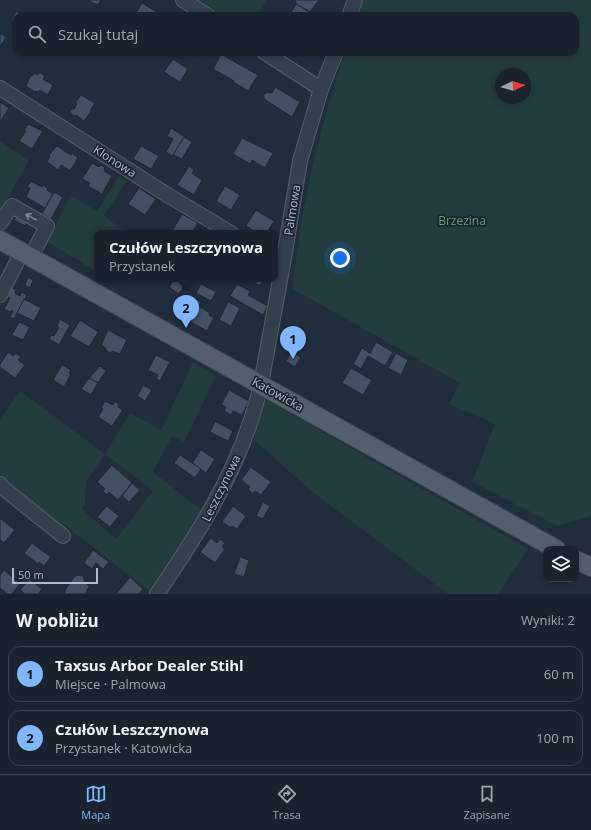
<!DOCTYPE html>
<html lang="pl">
<head>
<meta charset="utf-8">
<style>
	body { margin:0; font-family:"Open Sans",sans-serif; background:#262f39; color:#f1f3f6 }
	.controls { position:absolute; right:12px; bottom:12px; display:grid; overflow:hidden; border-radius:8px; box-shadow:0 2px 6px #0003 }
	.controls button { width:36px; height:36px; display:grid; place-items:center; padding:0; border:0; border-bottom:1px solid #373f49; background:#19222d; color:#f1f3f6; font:20px sans-serif }
	.compass { position:absolute; left:495px; top:68px; width:36px; height:36px; border-radius:50%; background:#19222d; box-shadow:0 2px 6px #0003; rotate:86deg }
	.scale { position:absolute; left:12px; bottom:10px; width:86px; box-sizing:border-box; padding-left:4px; border:2px solid #b0bbc8; border-top:0; font-size:11px; line-height:14px; white-space:nowrap; color:#b0bbc8; -webkit-text-stroke:3px #1a2531; paint-order:stroke }
	.you { position:absolute; left:340px; top:258px; width:14px; height:14px; margin:-10px; border:3px solid #fff; border-radius:50%; background:#1a73e8; box-shadow:0 0 0 6px #1a73e833 }
	.badge { display:grid; place-items:center; width:26px; height:26px; border-radius:50%; background:#7fb6fe; color:#111; font-size:13px; font-weight:700 }
	.pin { position:absolute; translate:-50% -33px; filter:drop-shadow(0 1px 2px #0008) }
	.pin::after { content:''; position:absolute; top:21px; width:14px; height:12px; background:inherit; clip-path:polygon(0 0,100% 0,50% 100%) }
	.popup { position:absolute; left:94px; top:230px; width:184px; height:52px; box-sizing:border-box; display:grid; place-content:center; border-radius:8px; background:#19222d; filter:drop-shadow(0 1px 3px #0005); font-size:13px; white-space:nowrap; color:#9fa4aa }
	.popup b { font-size:15px; color:#f1f3f6 }
	.popup::after { content:''; position:absolute; left:50%; top:100%; margin-left:-8px; border:8px solid transparent; border-top-color:#19222d }
	.list { margin:0; padding:0; list-style:none }
	h2 { display:flex; justify-content:space-between; align-items:center; height:52px; margin:0; padding:0 16px; font-size:17px }
	h2 small { font-size:13px; font-weight:400; color:#9fa4aa }
	.list li { display:grid; grid-template-columns:26px 1fr auto; gap:12px; align-items:center; box-sizing:border-box; height:56px; margin:0 8px 8px; padding:0 8px; border:1px solid #373f49; border-radius:12px }
	.list b { display:block; font-size:15px; white-space:nowrap }
	.list p { margin:0; font-size:13px; white-space:nowrap; color:#9fa4aa }
	.list em { font-size:13px; font-style:normal; color:#9fa4aa }
	.icon { flex:none; width:22px; height:22px; fill:none; stroke:currentColor; stroke-width:2; stroke-linecap:round; stroke-linejoin:round }
	.map { position:relative; flex:none; width:591px; height:594px; overflow:hidden }
	.search { position:absolute; background:#19222d; box-shadow:0 2px 6px #0003; left:12px; right:12px; top:12px; height:44px; display:flex; align-items:center; gap:10px; box-sizing:border-box; padding:0 14px; border-radius:12px; color:#9fa4aa; font-size:15px }
	.sheet { height:180px; background:#19222d }
	nav { display:flex; justify-content:space-around; align-items:center; box-sizing:border-box; height:56px; border-top:1px solid #373f49; background:#19222d; font-size:11px; color:#9fa4aa }
	nav a { display:grid; justify-items:center; gap:2px }
	nav .on { color:#7fb6fe }
	.map>svg:first-child { display:block }
	.green { fill:#233c3d; fill-rule:evenodd }
	.building { fill:#425161; stroke:#1c2733 }
	.lines { fill:none; stroke-linecap:round; stroke-linejoin:round }
	.minor-casing { stroke:#535e6a; stroke-width:16 }
	.major-casing { stroke:#3e4955; stroke-width:20 }
	.minor { stroke:#35404d; stroke-width:14 }
	.major { stroke:#535f6d; stroke-width:18 }
	.oneway { stroke:#798491 }
	.labels { text-anchor:middle; dominant-baseline:central; stroke-width:3.5; stroke-linejoin:round; paint-order:stroke }
	.street-label { font-size:12px; fill:#b0bbc8; stroke:#1a2531 }
	.park-label { font-size:12px; fill:#659b6f; stroke:#1a2531 }
</style>
</head>
<body>
<div class="map">
<svg width="591" height="594" viewBox="0 0 591 594">
	<rect width="100%" height="100%" fill="#212e3c"/>
	<g class="green">
		<polygon points="199,0 267,0 257,16 220,16 197,2"/>
		<path d="M 362,0 L 591,0 L 591,516 L 558,526 L 472,482 L 495,424 L 449,404 L 460,383 L 293,289 C 300,208 319,129 345,52 L 575,52 L 575,16 L 357,16 ZM 501,74 L 525,74 L 525,98 L 501,98 Z"/>
		<polygon points="0,141 29,161 0,211"/>
		<polygon points="119,176 127,181 104,216 127,233 97,233 97,272 48,242 70,195 97,211"/>
		<path d="M 193,362 L 216,376 L 184,442 L 172,436 L 153,472 L 205,513 L 152,593 L 68,528 L 8,485 L 0,474 L 0,419 L 20,391 L 105,454 L 130,413 L 161,430 ZM 105,454 L 153,491 L 116,539 L 82,509 L 85,504 L 86,482 Z"/>
		<polygon points="265,399 528,549 498,594 448,594 311,491 254,440 253,428"/>
	</g>
	<g class="building">
		<polygon points="86,0 101,0 98,5"/>
		<polygon points="295,0 319,0 310,12 296,4"/>
		<polygon points="142,3 159,13 157,16 134,16"/>
		<polygon points="296,4 310,12 308,16 289,16"/>
		<polygon points="16,11 24,16 16,16 16,24 11,21"/>
		<polygon points="0,33 6,37 0,47"/>
		<polygon points="184,52 196,52 193,57"/>
		<polygon points="221,54 258,75 248,91 233,82 234,81 213,69"/>
		<polygon points="173,59 188,69 180,82 164,72"/>
		<polygon points="39,72 45,76 43,79 53,85 48,95 40,90 39,92 36,91 35,92 26,86 30,76 32,76 34,73 38,75"/>
		<polygon points="275,87 300,102 292,117 264,99 264,94 268,92 272,93"/>
		<polygon points="81,95 95,103 90,111 91,112 84,121 76,115 73,116 70,112 72,109 74,109 77,104 75,103"/>
		<polygon points="0,102 9,108 0,122"/>
		<polygon points="28,124 43,131 32,149 19,141 26,131 24,130"/>
		<polygon points="171,128 185,137 172,156 166,152 173,139 167,136"/>
		<polygon points="184,137 192,142 182,159 173,155"/>
		<polygon points="242,138 273,153 265,168 252,160 250,164 233,154"/>
		<polygon points="57,146 71,155 72,153 78,158 70,171 61,165 58,170 47,162 50,156 49,155"/>
		<polygon points="141,146 159,156 151,169 133,159"/>
		<polygon points="92,163 99,167 100,165 105,167 104,171 112,176 102,194 88,186 90,183 82,179"/>
		<polygon points="189,166 194,170 192,173 202,180 194,195 177,185"/>
		<polygon points="31,181 42,187 43,185 48,188 47,190 53,194 45,208 26,197 30,188 27,187"/>
		<polygon points="225,186 240,195 231,210 216,201"/>
		<polygon points="139,188 156,199 145,215 128,204"/>
		<polygon points="54,192 63,197 51,219 42,214"/>
		<polygon points="256,210 274,221 267,233 257,233 246,226"/>
		<polygon points="19,213 29,218 25,226 14,220"/>
		<polygon points="182,214 198,223 192,233 176,233 172,231"/>
		<polygon points="28,277 33,280 30,288 25,285"/>
		<polygon points="174,279 188,279 179,294 169,287"/>
		<polygon points="248,279 264,279 260,286"/>
		<polygon points="201,284 216,292 211,301 196,293"/>
		<polygon points="237,284 250,291 248,295 268,306 263,315 238,301 239,301 230,296"/>
		<polygon points="11,287 16,290 15,293 20,296 22,292 27,295 14,319 10,317 13,311 12,310 10,312 4,309 10,298 7,296"/>
		<polygon points="24,299 41,308 34,321 17,313"/>
		<polygon points="196,299 201,302 199,306 210,313 209,315 214,318 207,331 182,317 192,302 194,303"/>
		<polygon points="228,302 240,308 231,326 219,320"/>
		<polygon points="60,319 70,325 59,345 49,339 51,335 54,336 59,327 57,326"/>
		<polygon points="80,320 97,331 99,331 89,347 70,336"/>
		<polygon points="19,322 30,327 23,340 12,335"/>
		<polygon points="108,330 127,340 120,354 112,351 111,353 105,350 106,348 101,345"/>
		<polygon points="376,342 393,352 385,366 368,356 361,369 353,364 362,348 370,353"/>
		<polygon points="8,352 13,356 16,353 21,357 18,360 25,365 15,378 0,367 0,364"/>
		<polygon points="291,352 301,357 295,367 286,361"/>
		<polygon points="396,353 408,360 401,375 388,368"/>
		<polygon points="156,355 170,362 160,381 156,379 158,375 148,370"/>
		<polygon points="62,365 71,370 69,373 71,374 64,387 53,380"/>
		<polygon points="100,366 106,371 98,383 89,378"/>
		<polygon points="351,368 372,380 363,395 342,383"/>
		<polygon points="89,378 98,383 91,395 81,389"/>
		<polygon points="143,385 152,390 145,401 137,396"/>
		<polygon points="229,390 249,401 242,415 233,411 231,415 224,411 226,407 221,405"/>
		<polygon points="105,401 113,405 115,401 119,404 118,407 123,410 112,426 98,417 103,409 101,408"/>
		<polygon points="215,421 233,431 228,441 210,432"/>
		<polygon points="201,450 215,459 206,473 192,463"/>
		<polygon points="180,455 201,469 195,478 174,463"/>
		<polygon points="112,465 132,483 118,500 109,492 107,495 103,491 105,489 97,482"/>
		<polygon points="251,467 271,482 261,495 255,491 253,494 248,489 250,487 241,480"/>
		<polygon points="132,483 140,490 129,502 122,496"/>
		<polygon points="263,502 270,506 263,519 256,516"/>
		<polygon points="107,506 119,516 110,527 97,517"/>
		<polygon points="233,506 246,516 237,529 232,526 231,528 222,522"/>
		<polygon points="0,518 15,530 4,543 0,540"/>
		<polygon points="211,538 217,543 220,539 225,543 222,547 225,549 215,563 200,552"/>
		<polygon points="32,543 51,557 44,566 39,562 38,564 24,553"/>
		<polygon points="93,550 109,562 103,569 96,563 92,569 84,563"/>
		<polygon points="240,557 249,560 244,577 234,574"/>
		<polygon points="4,570 20,584 12,594 8,594 0,588 0,575"/>
		<polygon points="77,575 83,576 85,582 91,588 89,587 85,594 65,594 65,590 74,577"/>
		<polygon points="130,577 143,589 139,594 116,594"/>
		<polygon points="29,579 42,589 38,594 25,594 20,590"/>
	</g>
	<g class="lines">
		<defs>
			<g id="minor">
				<polyline points="183,0 208,16"/>
				<polyline points="349,16 355,0"/>
				<polyline points="264,52 321,89"/>
				<polyline points="0,88 169,196 231,233"/>
				<polyline points="0,223 12,206 47,226 31,257"/>
				<polyline points="0,295 22,252"/>
				<polyline points="0,484 3,488 63,536"/>
				<path d="M 157,594 C 195,538 230,484 251,420 C 256,404 261,389 263,373 L 283,264 L 300,161 L 321,89 L 336,52"/>
			</g>
			<g id="major">
				<polyline points="0,240 556,549"/>
				<polyline points="576,560 591,567"/>
			</g>
		</defs>
		<use href="#minor" class="minor-casing"/>
		<use href="#major" class="major-casing"/>
		<use href="#minor" class="minor"/>
		<use href="#major" class="major"/>
	</g>
	<defs><path id="oneway-shaft" d="M-6 0H5M1.5-3L5.5 0L1.5 3" fill="none" stroke-width="1.6" stroke-linecap="round" stroke-linejoin="round"/></defs>
	<use class="oneway" href="#oneway-shaft" transform="translate(31 217) rotate(-151)"/>
	<g class="labels">
		<g class="street-label">
			<text transform="translate(115 161) rotate(33)">Klonowa</text>
			<text transform="translate(292 210) rotate(-81)">Palmowa</text>
			<text transform="translate(278 394) rotate(29)">Katowicka</text>
			<text transform="translate(221 488) rotate(-64)">Leszczynowa</text>
		</g>
		<g class="park-label">
			<text x="462" y="220">Brzezina</text>
		</g>
	</g>
</svg>
<div class="controls">
<button><svg class="icon" aria-label="layers" viewBox="0 0 24 24"><path d="M12 4l9 5-9 5-9-5zM3 14l9 5 9-5"/></svg></button>
</div>
<svg class="compass" viewBox="-18 -18 36 36"><path d="M0-13l5 13h-10z" fill="#e53935"/><path d="M0 13l5-13h-10z" fill="#9fa4aa"/></svg>
<div class="scale">50 m</div>
<div class="you"></div>
<div class="pin badge" style="left:293px;top:359px">1</div>
<div class="pin badge" style="left:186px;top:328px">2</div>
<div class="popup"><b>Czułów Leszczynowa</b>Przystanek</div>
<div class="search"><svg class="icon" aria-label="search" viewBox="0 0 24 24"><circle cx="10" cy="10" r="6"/><path d="M15 15l6 6"/></svg>Szukaj tutaj</div>
</div>
<section class="sheet">
<h2>W pobliżu<small>Wyniki: 2</small></h2>
<ul class="list">
<li><span class="badge">1</span><div><b>Taxsus Arbor Dealer Stihl</b><p>Miejsce · Palmowa</p></div><em>60 m</em></li>
<li><span class="badge">2</span><div><b>Czułów Leszczynowa</b><p>Przystanek · Katowicka</p></div><em>100 m</em></li>
</ul>
</section>
<nav>
<a class="on"><svg class="icon" aria-label="map" viewBox="0 0 24 24"><path d="M3 6l6-2 6 2 6-2v14l-6 2-6-2-6 2zM9 4v14M15 6v14"/></svg>Mapa</a>
<a><svg class="icon" aria-label="directions" viewBox="0 0 24 24"><path d="M12 3l9 9-9 9-9-9zM9 14v-3h6M13 9l2 2-2 2"/></svg>Trasa</a>
<a><svg class="icon" aria-label="saved" viewBox="0 0 24 24"><path d="M7 4h10v16l-5-4-5 4z"/></svg>Zapisane</a>
</nav>
</body>
</html>
